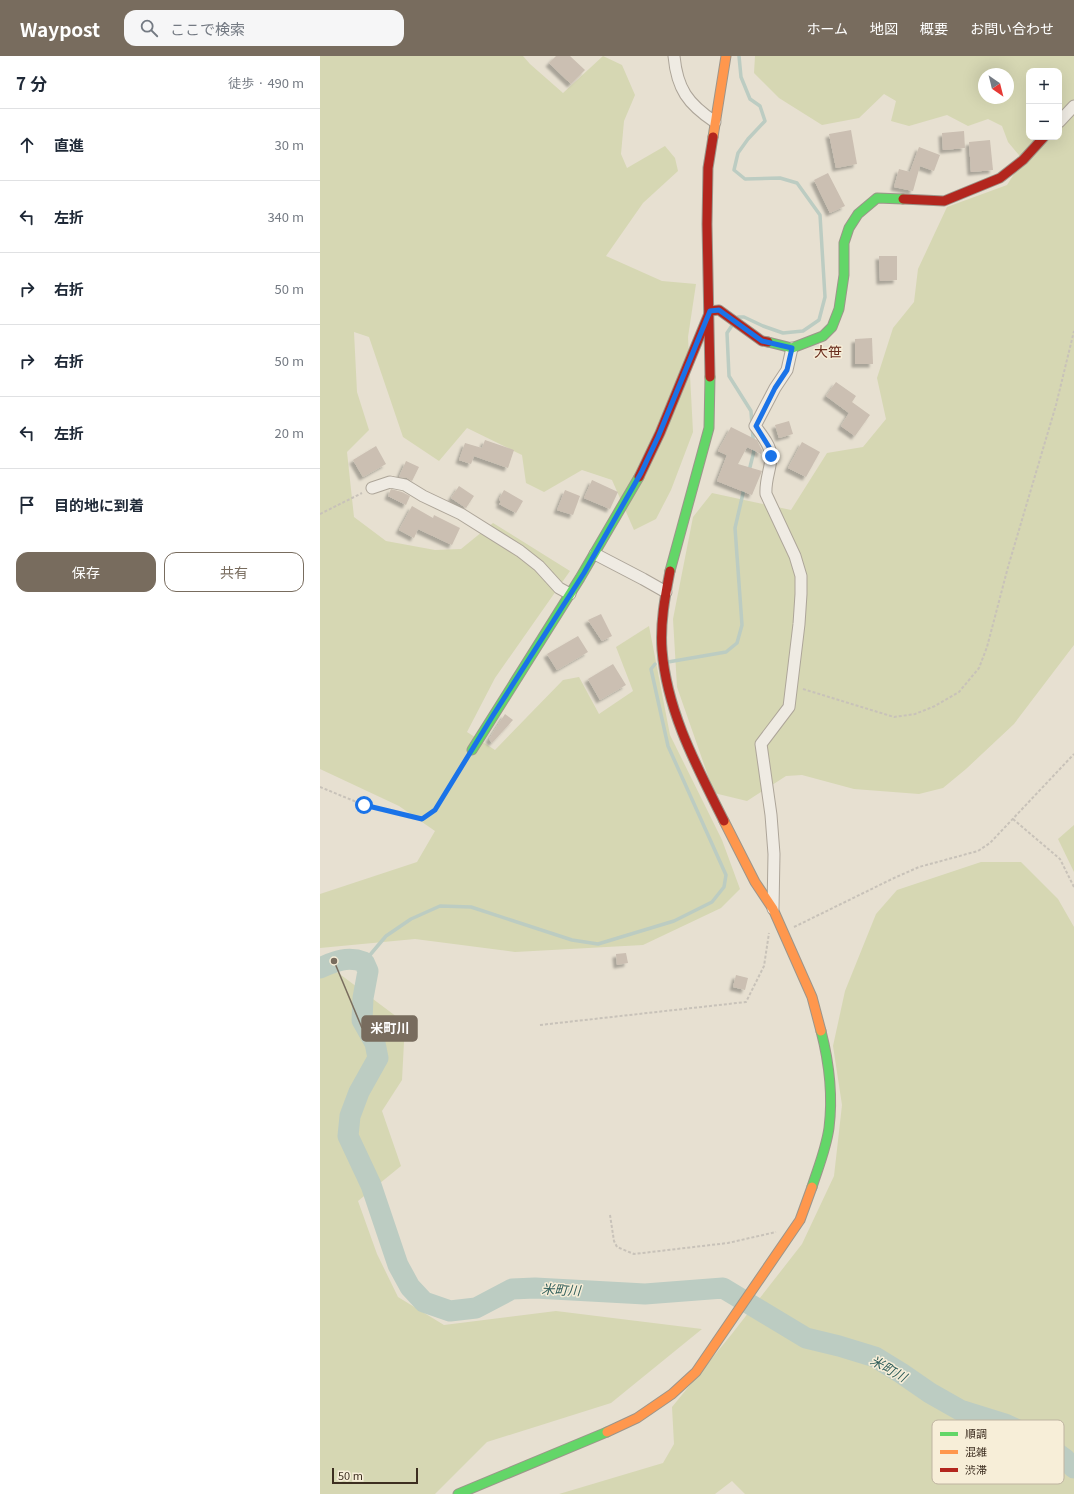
<!DOCTYPE html>
<html lang="ja">
<head>
<meta charset="utf-8">
<style>
	body { margin:0; font-family:Georgia,"Noto Sans JP",serif; background:#f6f6f7; color:#1f2937 }
	.controls { position:absolute; right:12px; top:12px; display:grid; overflow:hidden; border-radius:8px; box-shadow:0 4px 16px #0002 }
	.controls button { width:36px; height:36px; display:grid; place-items:center; padding:0; border:0; border-bottom:1px solid #e0e1e3; background:#fff; color:#1f2937; font:20px sans-serif }
	.compass { position:absolute; left:658px; top:12px; width:36px; height:36px; border-radius:50%; background:#fff; box-shadow:0 4px 16px #0002; rotate:145deg }
	.scale { position:absolute; left:12px; bottom:10px; width:86px; box-sizing:border-box; padding-left:4px; border:2px solid #3d2e20; border-top:0; font-size:11px; line-height:14px; white-space:nowrap; color:#3d2e20; -webkit-text-stroke:3px #f7eed8; paint-order:stroke }
	.stop { position:absolute; width:12px; height:12px; margin:-9px; border:3px solid #1a73e8; border-radius:50%; background:#fff }
	.stop.end { background:#1a73e8; border-color:#fff; box-shadow:0 1px 4px #0008 }
	.list { margin:0; padding:0; list-style:none }
	h2 { display:flex; justify-content:space-between; align-items:center; height:52px; margin:0; padding:0 16px; font-size:17px }
	h2 small { font-size:13px; font-weight:400; color:#747a83 }
	.list li { display:grid; grid-template-columns:26px 1fr auto; gap:12px; align-items:center; box-sizing:border-box; height:72px; padding:0 16px; border-top:1px solid #e0e1e3 }
	.list b { display:block; font-size:15px; white-space:nowrap }
	.list em { font-size:13px; font-style:normal; color:#747a83 }
	.actions { display:flex; gap:8px; padding:12px 16px }
	.actions a { flex:1; padding:9px 0; border:1px solid #786c5e; border-radius:12px; text-align:center; font-size:14px; color:#786c5e }
	.actions .main { background:#786c5e; color:#fff }
	.icon { flex:none; width:22px; height:22px; fill:none; stroke:currentColor; stroke-width:2; stroke-linecap:round; stroke-linejoin:round }
	.map { position:relative; flex:none; width:754px; height:1438px; overflow:hidden }
	header { display:flex; align-items:center; gap:24px; box-sizing:border-box; height:56px; padding:0 20px; background:#786c5e; color:#fff }
	header strong { font-size:19px }
	nav { display:flex; gap:22px; margin-inline-start:auto; font-size:14px }
	.search { width:280px; height:36px; background:#f6f6f7; display:flex; align-items:center; gap:10px; box-sizing:border-box; padding:0 14px; border-radius:12px; color:#747a83; font-size:15px }
	main { display:flex }
	aside { flex:1; background:#fff }
	.map>svg:first-child { display:block }
	.green { fill:#d6d7b3; fill-rule:evenodd }
	.lines { fill:none; stroke-linecap:round; stroke-linejoin:round }
	.stream { stroke:#bcccc2; stroke-width:3.5 }
	.river { stroke:#bcccc2; stroke-width:21 }
	.building { fill:#cbbfb2; filter:url(#shadow) }
	.street-casing { stroke:#ada599; stroke-width:13 }
	.fast-casing { stroke:#9c958a; stroke-width:11 }
	.slow-casing { stroke:#9c958a; stroke-width:11 }
	.jam-casing { stroke:#9c958a; stroke-width:11 }
	.path { stroke:#c8c2b9; stroke-width:2; stroke-dasharray:3 2; stroke-linecap:butt }
	.street { stroke:#efebe3; stroke-width:11 }
	.fast { stroke:#63d668; stroke-width:9 }
	.slow { stroke:#ff974d; stroke-width:9 }
	.jam { stroke:#b3261e; stroke-width:9 }
	.route { stroke:#1a73e8; stroke-width:5 }
	.labels { text-anchor:middle; dominant-baseline:central; stroke-width:3; stroke-linejoin:round; paint-order:stroke }
	.water-label { font-size:13px; font-style:italic; fill:#2f5d5a; stroke:#f7eed8 }
	.quarter-label { font-size:14px; fill:#6b2e1e; stroke:#f7eed8 }
	.key { fill:#f7eed8; stroke:#bfb4a1; stroke-width:1 }
	.key-label { font-size:11px; fill:#3d2e20 }
	.leader { fill:none; stroke:#786c5e; stroke-width:1.5 }
	.callout-dot { fill:#786c5e; stroke:#f7eed8; stroke-width:1.5 }
	.callout { fill:#786c5e; stroke:#786c5e; stroke-width:1.5 }
	.callout-label { font-size:13px; text-anchor:middle; font-weight:bold; fill:#fff }
</style>
</head>
<body>
<header>
<strong>Waypost</strong>
<div class="search"><svg class="icon" aria-label="search" viewBox="0 0 24 24"><circle cx="10" cy="10" r="6"/><path d="M15 15l6 6"/></svg>ここで検索</div>
<nav><a>ホーム</a><a>地図</a><a>概要</a><a>お問い合わせ</a></nav>
</header>
<main>
<aside>
<h2>7 分<small>徒歩 · 490 m</small></h2>
<ul class="list">
<li><svg class="icon" aria-label="ahead" viewBox="0 0 24 24"><path d="M12 20V5M6 11l6-6 6 6"/></svg><div><b>直進</b></div><em>30 m</em></li>
<li><svg class="icon" aria-label="left" viewBox="0 0 24 24"><path d="M17 20v-9H6M10 6l-5 5 5 5"/></svg><div><b>左折</b></div><em>340 m</em></li>
<li><svg class="icon" aria-label="right" viewBox="0 0 24 24"><path d="M7 20v-9h11M14 6l5 5-5 5"/></svg><div><b>右折</b></div><em>50 m</em></li>
<li><svg class="icon" aria-label="right" viewBox="0 0 24 24"><path d="M7 20v-9h11M14 6l5 5-5 5"/></svg><div><b>右折</b></div><em>50 m</em></li>
<li><svg class="icon" aria-label="left" viewBox="0 0 24 24"><path d="M17 20v-9H6M10 6l-5 5 5 5"/></svg><div><b>左折</b></div><em>20 m</em></li>
<li><svg class="icon" aria-label="arrive" viewBox="0 0 24 24"><path d="M6 21V4h12l-3 4 3 4H6"/></svg><div><b>目的地に到着</b></div></li>
</ul>
<div class="actions"><a class="main">保存</a><a>共有</a></div>
</aside>
<div class="map">
<svg width="754" height="1438" viewBox="0 0 754 1438">
	<defs>
		<filter id="shadow"><feDropShadow dx="-3.5" dy="3.5" stdDeviation="1" flood-color="#0004"/></filter>
	</defs>
	<rect width="100%" height="100%" fill="#e7e0d1"/>
	<g class="green">
		<polygon points="0,0 203,0 210,8 243,37 283,0 302,9 315,39 304,65 301,98 307,112 345,90 355,102 358,115 323,147 286,200 342,225 376,228 368,281 373,376 351,434 336,463 314,474 292,424 262,414 224,436 206,427 202,399 147,372 119,405 83,381 49,281 34,276 37,336 49,374 27,396 34,461 66,485 115,494 141,493 173,467 250,515 175,622 147,676 175,694 243,624 259,621 279,658 313,635 296,591 329,570 350,679 402,784 420,833 401,852 323,889 195,896 95,883 0,892 0,838 97,806 115,775 79,750 0,713"/>
		<path d="M 435,0 L 754,0 L 754,589 L 694,668 L 646,713 L 623,732 L 599,738 L 534,733 L 482,719 L 466,720 L 427,745 L 394,737 L 357,631 L 353,563 L 373,461 L 392,437 L 471,454 L 507,397 L 543,391 L 566,363 L 557,322 L 573,272 L 594,246 L 598,213 L 627,151 L 687,129 L 703,104 L 688,86 L 682,70 L 668,63 L 648,70 L 627,59 L 589,70 L 571,65 L 576,45 L 564,38 L 539,62 L 502,69 L 459,42 L 434,17 ZM 709,15 L 739,15 L 739,81 L 709,81 ZM 664,18 L 688,18 L 688,42 L 664,42 Z"/>
		<polygon points="754,769 754,816 738,783"/>
		<polygon points="661,806 701,806 738,843 754,871 754,1438 425,1438 412,1425 395,1438 239,1438 343,1407 354,1388 352,1351 411,1279 482,1188 514,1120 522,1049 513,990 525,935 556,858 577,834"/>
		<polygon points="17,916 85,967 82,1024 62,1055 81,1110 38,1145 57,1198 78,1241 124,1269 236,1255 382,1273 291,1347 167,1386 115,1438 0,1438 0,921"/>
	</g>
	<g class="lines">
		<g class="stream">
			<polyline points="418,261 424,261 443,270 463,277 483,275 499,264 505,241 500,159 477,127 460,122 425,123 414,114 418,97 428,83 445,65 440,50 430,43 421,21 419,0"/>
			<polyline points="413,268 407,277 409,320 431,355 434,395 429,415"/>
			<polyline points="348,606 406,596 417,587 422,569 415,472 424,433"/>
			<polyline points="44,906 66,880 91,863 120,850 151,851 252,884 278,888 354,865 392,846 404,831 406,819 348,690 331,613 335,608"/>
		</g>
		<path class="river" d="M 0,912 C 15,905 28,900 44,906 L 48,915 L 43,942 L 42,964 L 55,987 L 58,1002 L 39,1036 L 30,1060 L 28,1080 L 51,1129 L 78,1209 L 90,1231 L 104,1246 L 130,1255 L 156,1252 L 192,1233 L 215,1232 L 325,1238 L 403,1232 L 486,1282 L 519,1290 L 555,1301 L 581,1317 L 610,1337 L 640,1354 L 685,1368 L 719,1384 L 745,1403 L 754,1412"/>
	</g>
	<g class="building">
		<polygon points="236,0 250,0 265,14 251,28 229,7"/>
		<polygon points="531,74 537,108 516,112 509,78"/>
		<polygon points="644,75 645,92 623,94 622,77"/>
		<polygon points="670,84 673,114 651,116 649,86"/>
		<polygon points="599,91 620,99 614,115 600,110 593,135 574,131 579,113 590,116"/>
		<polygon points="508,117 525,150 510,157 494,124"/>
		<polygon points="559,200 577,200 577,224 560,225"/>
		<polygon points="552,282 553,308 535,308 535,283"/>
		<polygon points="516,326 536,340 532,346 550,359 535,380 521,370 529,357 506,340"/>
		<polygon points="469,365 473,378 459,382 455,369"/>
		<polygon points="411,371 437,384 442,394 441,398 427,391 418,408 442,415 432,439 397,425 407,399 398,395"/>
		<polygon points="165,384 194,394 188,412 154,400 151,408 139,404 145,387 162,392"/>
		<polygon points="482,386 500,396 486,421 468,412"/>
		<polygon points="56,390 66,408 43,421 33,404"/>
		<polygon points="86,405 99,411 92,425 87,422 79,421"/>
		<polygon points="272,424 298,436 290,453 264,442"/>
		<polygon points="139,430 154,440 146,452 131,442"/>
		<polygon points="71,433 82,436 90,440 86,449 68,440"/>
		<polygon points="184,434 203,445 196,457 179,448 181,446 179,443"/>
		<polygon points="245,434 260,440 253,459 237,454"/>
		<polygon points="92,450 113,462 114,459 140,472 132,489 98,473 94,482 79,474"/>
		<polygon points="281,558 292,580 282,585 268,564"/>
		<polygon points="258,580 268,596 237,614 227,598"/>
		<polygon points="293,608 306,629 280,644 268,623"/>
		<polygon points="185,658 193,664 172,687 169,683"/>
		<polygon points="306,897 308,907 297,909 296,898"/>
		<polygon points="416,919 428,922 425,934 413,931"/>
	</g>
	<g class="lines">
		<defs>
			<g id="street">
				<path d="M 354,0 C 357,33 368,48 395,66"/>
				<polyline points="739,66 754,50"/>
				<polyline points="52,432 70,426 85,429 103,440 141,458 200,495 219,510 239,532 250,538"/>
				<polyline points="275,498 323,523 346,536"/>
				<path d="M 453,853 L 454,798 L 451,759 L 441,688 L 469,651 L 479,568 L 481,538 L 481,520 L 475,500 L 446,438 C 445,423 451,413 451,400 C 451,390 441,378 435,370 L 455,332 L 467,314 L 472,292"/>
			</g>
			<g id="fast">
				<polyline points="448,286 472,292 503,280 512,271 519,253 524,219 524,187 529,172 538,158 557,142 583,143"/>
				<polyline points="350,515 389,372 390,321"/>
				<polyline points="152,694 260,522 319,421"/>
				<path d="M 492,1131 C 498,1112 506,1093 509,1072 C 513,1040 509,1006 501,975"/>
				<polyline points="138,1438 287,1376"/>
			</g>
			<g id="slow">
				<polyline points="393,81 406,0"/>
				<polyline points="404,765 435,826 453,853 492,941 501,975"/>
				<polyline points="287,1376 317,1362 352,1338 376,1316 480,1164 492,1131"/>
			</g>
			<g id="jam">
				<polyline points="583,143 624,145 680,122 703,104 724,81"/>
				<polyline points="390,321 387,168 388,112 393,81"/>
				<polyline points="319,421 340,377 390,255 399,254 442,285 448,286"/>
				<path d="M 350,515 C 345,541 340,567 342,594 C 347,656 377,711 404,765"/>
			</g>
		</defs>
		<use href="#street" class="street-casing"/>
		<use href="#fast" class="fast-casing"/>
		<use href="#slow" class="slow-casing"/>
		<use href="#jam" class="jam-casing"/>
		<g class="path">
			<polyline points="0,458 42,437"/>
			<polyline points="483,633 574,661 595,658 615,650 639,636 659,612 667,591 688,511 736,349 754,275"/>
			<polyline points="0,731 44,749 102,763 115,754 145,704"/>
			<polyline points="693,763 740,803 754,831"/>
			<polyline points="474,871 574,822 599,811 658,795 670,787 754,698"/>
			<polyline points="220,969 426,946 444,910 449,877"/>
			<polyline points="290,1159 294,1185 297,1191 314,1198 408,1187 456,1176"/>
		</g>
		<use href="#street" class="street"/>
		<use href="#fast" class="fast"/>
		<use href="#slow" class="slow"/>
		<use href="#jam" class="jam"/>
	</g>
	<g class="lines">
		<polyline class="route" points="44,749 102,763 115,754 172,661 264,517 321,417 338,381 390,255 399,254 442,285 472,292 467,314 455,332 436,370 449,391 451,400"/>
	</g>
	<g class="labels">
		<g class="water-label">
			<text transform="translate(241 1233) rotate(3)">米町川</text>
			<text transform="translate(569 1312) rotate(29)">米町川</text>
		</g>
		<g class="quarter-label">
			<text x="508" y="295">大笹</text>
		</g>
	</g>
	<rect x="612" y="1364" width="132" height="64" rx="6" class="key"/>
	<rect x="620" y="1376" width="18" height="4" fill="#63d668"/>
	<rect x="620" y="1394" width="18" height="4" fill="#ff974d"/>
	<rect x="620" y="1412" width="18" height="4" fill="#b3261e"/>
	<g class="key-label">
		<text x="645" y="1382">順調</text>
		<text x="645" y="1400">混雑</text>
		<text x="645" y="1418">渋滞</text>
	</g>
	<path class="leader" d="M14 905L42 972"/>
	<circle class="callout-dot" cx="14" cy="905" r="4"/>
	<rect class="callout" x="42" y="960" width="55" height="25" rx="4"/>
	<g class="callout-label">
		<text x="70" y="977">米町川</text>
	</g>
</svg>
<div class="controls">
<button>+</button>
<button>−</button>
</div>
<svg class="compass" viewBox="-18 -18 36 36"><path d="M0-13l5 13h-10z" fill="#e53935"/><path d="M0 13l5-13h-10z" fill="#747a83"/></svg>
<div class="scale">50 m</div>
<div class="stop" style="left:44px;top:749px"></div>
<div class="stop end" style="left:451px;top:400px"></div>
</div>
</main>
</body>
</html>
